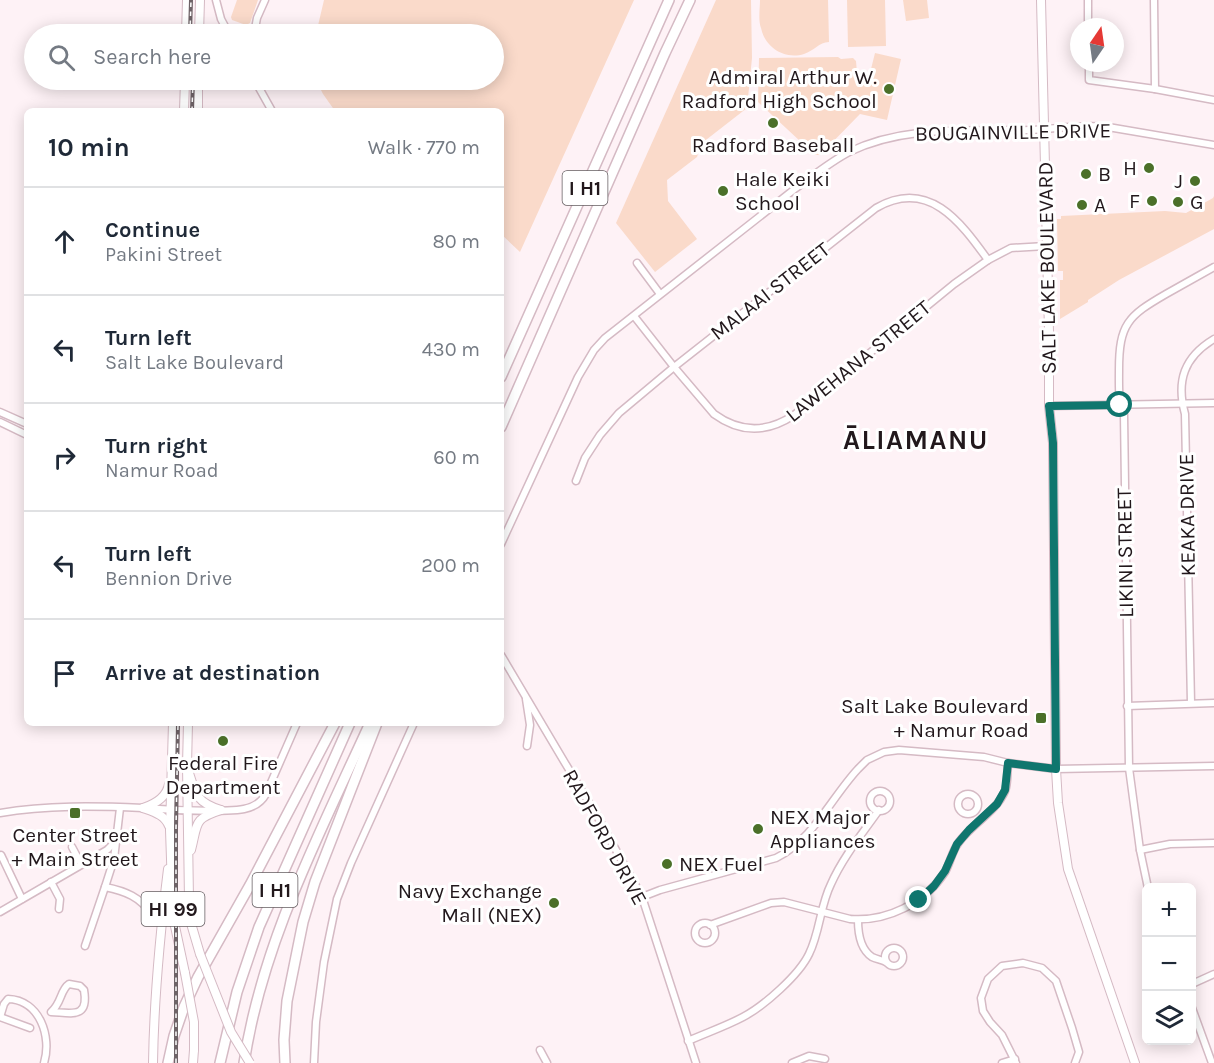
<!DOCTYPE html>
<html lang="en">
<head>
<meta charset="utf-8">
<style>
	body { margin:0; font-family:Karla,sans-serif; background:#f2f2f3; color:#1f2937 }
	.controls { position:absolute; right:18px; bottom:18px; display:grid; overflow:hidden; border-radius:9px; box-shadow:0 3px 15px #0003 }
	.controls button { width:54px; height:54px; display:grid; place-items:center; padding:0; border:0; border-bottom:2px solid #e0e1e3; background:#fff; color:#1f2937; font:30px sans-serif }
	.compass { position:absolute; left:1070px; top:18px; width:54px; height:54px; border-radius:50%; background:#fff; box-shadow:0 3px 15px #0003; rotate:13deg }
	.stop { position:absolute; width:18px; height:18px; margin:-14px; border:4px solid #0f766e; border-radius:50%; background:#fff }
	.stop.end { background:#0f766e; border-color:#fff; box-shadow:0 2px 6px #0008 }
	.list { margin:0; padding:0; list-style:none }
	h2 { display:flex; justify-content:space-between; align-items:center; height:78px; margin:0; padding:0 24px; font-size:26px }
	h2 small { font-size:20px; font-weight:400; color:#747a83 }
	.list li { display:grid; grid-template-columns:39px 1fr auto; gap:18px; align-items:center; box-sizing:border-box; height:108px; padding:0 24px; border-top:2px solid #e0e1e3 }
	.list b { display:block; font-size:22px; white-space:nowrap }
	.list p { margin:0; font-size:20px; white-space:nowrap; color:#747a83 }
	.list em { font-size:20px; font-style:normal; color:#747a83 }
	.icon { flex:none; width:33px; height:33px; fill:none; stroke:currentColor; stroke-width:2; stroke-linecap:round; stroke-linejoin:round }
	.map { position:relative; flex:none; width:1214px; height:1063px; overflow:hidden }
	.search { position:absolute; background:#fff; box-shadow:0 3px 15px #0003; left:24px; top:24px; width:480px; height:66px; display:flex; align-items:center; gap:15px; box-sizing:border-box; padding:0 21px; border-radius:33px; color:#747a83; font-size:22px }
	.panel { position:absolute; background:#fff; box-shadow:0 3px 15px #0003; left:24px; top:108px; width:480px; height:618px; border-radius:9px }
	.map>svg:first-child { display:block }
	.green { fill:#fadaca }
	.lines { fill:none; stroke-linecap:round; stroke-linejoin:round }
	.minor-casing { stroke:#d5bac4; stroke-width:9 }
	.major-casing { stroke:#d5bac4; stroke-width:10 }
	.highway-casing { stroke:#d5bac4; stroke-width:12 }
	.minor { stroke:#fff; stroke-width:6 }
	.major { stroke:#fff; stroke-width:8 }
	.highway { stroke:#fff; stroke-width:9 }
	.rail-casing { stroke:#6e6367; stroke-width:4 }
	.rail { stroke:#fff; stroke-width:1.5; stroke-dasharray:4.5; stroke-linecap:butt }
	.major-bridge-casing { stroke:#d5bac4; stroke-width:10; stroke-linecap:butt }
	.major-bridge { stroke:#fff; stroke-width:8 }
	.route { stroke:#0f766e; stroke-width:8 }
	.poi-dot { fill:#4b7029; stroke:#fff; stroke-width:2 }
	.labels { text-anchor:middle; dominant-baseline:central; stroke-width:6; stroke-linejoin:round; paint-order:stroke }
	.shield { fill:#fff; stroke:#645d60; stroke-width:1.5 }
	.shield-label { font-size:20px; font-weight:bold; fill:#22181c }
	.poi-label { font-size:21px; fill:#22181c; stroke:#fff; text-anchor:end }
	.street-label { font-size:21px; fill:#22181c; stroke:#fff }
	.district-label { font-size:27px; font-weight:bold; letter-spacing:1.5px; fill:#22181c; stroke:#fff }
</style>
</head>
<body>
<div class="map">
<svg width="1214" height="1063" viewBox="0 0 1214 1063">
	<rect width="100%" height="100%" fill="#fef2f6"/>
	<g class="green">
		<polygon points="237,0 258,0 250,23 246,25 232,20 231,17"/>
		<polygon points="324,0 634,0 520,252 501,234 501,111 335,111 323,94 316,80 494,80 494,34 316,34"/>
		<polygon points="716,0 751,0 752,58 747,108 702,143 697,157 667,180 668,201 697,239 655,272 616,223"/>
		<path d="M 760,0 L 828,0 L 829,42 C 819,42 814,51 804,54 C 785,60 765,48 761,28 C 758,20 760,9 760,0 Z"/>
		<polygon points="847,0 885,0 886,46 848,47"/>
		<polygon points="903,0 927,0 929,18 906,21"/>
		<polygon points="875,53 901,59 887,120 860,114 820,155 815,155 758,102 759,58 838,57 841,59 853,58 856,61 857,73 867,85"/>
		<polygon points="1214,196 1214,229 1119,280 1088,300 1088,302 1060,319 1060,280 1063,280 1063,271 1058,271 1057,219 1061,219 1061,216 1165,211 1186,213 1213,198"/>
	</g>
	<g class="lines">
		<defs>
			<g id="minor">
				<polyline points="216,0 221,19 229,34"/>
				<polyline points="1088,0 1088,27"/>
				<polyline points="1154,0 1155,89"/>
				<polyline points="254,34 257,18 265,0"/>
				<polyline points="1089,63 1089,80 1155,89 1214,100"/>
				<polyline points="257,80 258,86 272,111"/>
				<polyline points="637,263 660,294"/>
				<path d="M 634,316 L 674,367 L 714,414 C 740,433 767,433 794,415 L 954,284 L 988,260 L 1011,248 L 1046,246"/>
				<polyline points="1049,406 1214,403"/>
				<polyline points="0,412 27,424"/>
				<polyline points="0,422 27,435"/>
				<path d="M 576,481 L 585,458 L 600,435 L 619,413 L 674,367 L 876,208 C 928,178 960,221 988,260"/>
				<path d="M 501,544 L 578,377 L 594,350 L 605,338 L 796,188 C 813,176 830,162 849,152 C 906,124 969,132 1030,130 C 1056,129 1082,124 1108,127 L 1214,145"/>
				<polyline points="501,655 565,763 596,814 642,897 696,1063"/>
				<polyline points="526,699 530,725 527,746"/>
				<path d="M 1191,703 L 1185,414 C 1176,381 1184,357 1214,339"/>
				<polyline points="1127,706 1214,703"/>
				<circle cx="880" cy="801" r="10"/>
				<circle cx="968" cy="804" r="10"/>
				<path d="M 0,813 C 47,805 95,806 143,808 C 167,810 192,811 216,811 C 225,810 235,811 244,809 C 254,807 261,803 266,794 L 297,723"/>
				<polyline points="72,847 81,864"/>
				<polyline points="1140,850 1170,844 1214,843"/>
				<polyline points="1,855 22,899"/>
				<polyline points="51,882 60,899 59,909"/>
				<path d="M 105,887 C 125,891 141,897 152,915"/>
				<path d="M 1148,888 L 1140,850 L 1129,768 L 1124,415 C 1118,400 1119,386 1119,370 C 1119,324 1128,316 1166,294 C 1182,285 1198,276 1214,267"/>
				<path d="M 642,897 L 660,890 L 776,858 C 813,840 831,798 858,769 L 867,760 L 884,752 L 899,750 L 984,757 L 1008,763 L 1056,769 L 1214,766"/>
				<polyline points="0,912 107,850 112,845 118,832"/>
				<path d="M 858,920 C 858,933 860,949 872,957 C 876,959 882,960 886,962"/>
				<circle cx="705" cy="933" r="10"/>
				<path d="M 710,925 L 771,903 L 784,902 L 850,919 C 887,922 925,903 945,872 C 950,863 952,851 959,842 C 972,824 996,812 1005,791 C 1008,783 1007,772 1008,763"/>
				<polyline points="85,946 105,887 114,859 120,808"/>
				<circle cx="894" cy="957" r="9"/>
				<path d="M 69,984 L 80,986 L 84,990 C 89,1019 72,1013 51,1012 C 62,1003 60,990 69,984 Z"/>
				<polyline points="1192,984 1214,974"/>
				<polyline points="1192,1008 1212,1063"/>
				<path d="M 0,1017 L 4,1004 L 8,999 C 40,1000 52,1037 44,1063"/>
				<polyline points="0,1017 30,1028"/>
				<path d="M 688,1041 C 706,1033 726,1026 743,1017 C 764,1006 799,975 809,954 C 820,932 820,906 831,884 C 843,857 862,834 879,810"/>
				<polyline points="540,1050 547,1063"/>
				<polyline points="314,1063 316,1022 324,962 337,899 351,863 414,723"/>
				<polyline points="792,1063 809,1056 825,1059"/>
				<polyline points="1002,1063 1015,1059"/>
				<polyline points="1016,1063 1002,1035 990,1022 983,1011 981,998 988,979 1002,966 1023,963 1042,968 1056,981 1072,1028 1079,1052 1075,1063"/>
			</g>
			<g id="major">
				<polyline points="1041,0 1049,332 1049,406 1053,443 1056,769 1058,803 1068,869 1135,1063"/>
				<polyline points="186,34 187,0"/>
				<polyline points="199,34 200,0"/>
				<polyline points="184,111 185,80"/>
				<polyline points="198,111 198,80"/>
				<polyline points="173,723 170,830 173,917 185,973"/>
				<polyline points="188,723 187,766 189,900 190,920 200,954"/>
				<path d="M 189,773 C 196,796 198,803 221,810"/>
				<path d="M 143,808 C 155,804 167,797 169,784"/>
				<path d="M 143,808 C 154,812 165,815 169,826"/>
				<path d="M 191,850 C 198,823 193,819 221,810"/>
				<path d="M 153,1063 C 154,998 160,934 168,869"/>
				<polyline points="193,1063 194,1050"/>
			</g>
			<g id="highway">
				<polyline points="501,377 669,0"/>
				<polyline points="501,427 665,53 690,0"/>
				<polyline points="168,1063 174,1036 184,1007 198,977 250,885 335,723"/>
				<polyline points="220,1063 237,992 259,927 350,723"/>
				<path d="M 244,1063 C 262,943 320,833 370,723"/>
				<polyline points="285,1063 284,1040 287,1001 303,922 315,882 377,723"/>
			</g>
		</defs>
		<use href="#minor" class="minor-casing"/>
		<use href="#major" class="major-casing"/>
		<use href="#highway" class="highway-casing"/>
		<use href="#minor" class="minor"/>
		<use href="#major" class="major"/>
		<use href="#highway" class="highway"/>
		<defs>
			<g id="rail">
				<polyline points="190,34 191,0"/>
				<polyline points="192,111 193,80"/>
				<polyline points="176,1063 176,828 178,723"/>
			</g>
		</defs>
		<use href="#rail" class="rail-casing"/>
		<use href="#rail" class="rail"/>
		<defs>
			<g id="major-bridge">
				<polyline points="200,954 231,1032 250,1063"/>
				<polyline points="185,973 194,1022 194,1050"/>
			</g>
		</defs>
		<use href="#major-bridge" class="major-bridge-casing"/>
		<use href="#major-bridge" class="major-bridge"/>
	</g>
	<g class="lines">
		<polyline class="route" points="919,900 934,886 945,871 957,844 969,830 997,804 1005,790 1008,763 1056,769 1053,443 1049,406 1120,405"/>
	</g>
	<g class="poi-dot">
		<circle cx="889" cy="89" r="6"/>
		<circle cx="773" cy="123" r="6"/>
		<circle cx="1149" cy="168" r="6"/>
		<circle cx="1086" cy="174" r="6"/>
		<circle cx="1195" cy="181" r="6"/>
		<circle cx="723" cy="191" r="6"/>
		<circle cx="1152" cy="201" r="6"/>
		<circle cx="1178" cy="202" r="6"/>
		<circle cx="1082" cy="205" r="6"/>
		<rect x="1035" y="712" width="12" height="12" rx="3"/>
		<circle cx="223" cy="741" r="6"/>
		<rect x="69" y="807" width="12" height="12" rx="3"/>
		<circle cx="758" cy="829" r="6"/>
		<circle cx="667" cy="864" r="6"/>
		<circle cx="554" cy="903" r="6"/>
	</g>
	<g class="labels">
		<g class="shield">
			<rect x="562.5" y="171" width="45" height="34" rx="4.5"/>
			<rect x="252.5" y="873" width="45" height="34" rx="4.5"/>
			<rect x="141.5" y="892" width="63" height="34" rx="4.5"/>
		</g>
		<g class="shield-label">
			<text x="585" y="188">I H1</text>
			<text x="275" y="890">I H1</text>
			<text x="173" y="909">HI 99</text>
		</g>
		<g class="poi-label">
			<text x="877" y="77">Admiral Arthur W.<tspan x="877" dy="24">Radford High School</tspan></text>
			<text x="773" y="145" text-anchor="middle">Radford Baseball</text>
			<text x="1137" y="168">H</text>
			<text x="1098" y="174" text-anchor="start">B</text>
			<text x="735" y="179" text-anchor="start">Hale Keiki<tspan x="735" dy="24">School</tspan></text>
			<text x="1183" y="181">J</text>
			<text x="1140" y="201">F</text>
			<text x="1190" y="202" text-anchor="start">G</text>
			<text x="1094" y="205" text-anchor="start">A</text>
			<text x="1029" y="706">Salt Lake Boulevard<tspan x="1029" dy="24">+ Namur Road</tspan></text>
			<text x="223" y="763" text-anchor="middle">Federal Fire<tspan x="223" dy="24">Department</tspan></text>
			<text x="770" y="817" text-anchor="start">NEX Major<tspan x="770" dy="24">Appliances</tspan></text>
			<text x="75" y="835" text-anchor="middle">Center Street<tspan x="75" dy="24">+ Main Street</tspan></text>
			<text x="679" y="864" text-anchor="start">NEX Fuel</text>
			<text x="542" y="891">Navy Exchange<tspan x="542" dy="24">Mall (NEX)</tspan></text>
		</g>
		<g class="street-label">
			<text transform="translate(1013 132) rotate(-1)">BOUGAINVILLE DRIVE</text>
			<text transform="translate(1047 268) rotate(-91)">SALT LAKE BOULEVARD</text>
			<text transform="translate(770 291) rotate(-38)">MALAAI STREET</text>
			<text transform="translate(858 361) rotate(-39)">LAWEHANA STREET</text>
			<text transform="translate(1187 515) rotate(-91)">KEAKA DRIVE</text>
			<text transform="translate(1125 553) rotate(-91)">LIKINI STREET</text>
			<text transform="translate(605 837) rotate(61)">RADFORD DRIVE</text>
		</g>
		<g class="district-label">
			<text x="916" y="440">ĀLIAMANU</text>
		</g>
	</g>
</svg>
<div class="controls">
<button>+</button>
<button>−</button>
<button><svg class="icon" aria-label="layers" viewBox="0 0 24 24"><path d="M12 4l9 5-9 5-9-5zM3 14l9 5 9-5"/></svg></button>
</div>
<svg class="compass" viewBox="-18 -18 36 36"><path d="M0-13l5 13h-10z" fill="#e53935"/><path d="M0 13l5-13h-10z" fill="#747a83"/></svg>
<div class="stop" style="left:1120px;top:405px"></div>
<div class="stop end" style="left:919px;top:900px"></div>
<div class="search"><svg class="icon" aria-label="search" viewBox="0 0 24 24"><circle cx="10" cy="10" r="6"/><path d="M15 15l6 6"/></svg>Search here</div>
<section class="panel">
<h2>10 min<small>Walk · 770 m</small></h2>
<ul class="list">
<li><svg class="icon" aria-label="ahead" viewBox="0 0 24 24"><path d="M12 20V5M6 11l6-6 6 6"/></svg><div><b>Continue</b><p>Pakini Street</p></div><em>80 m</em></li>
<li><svg class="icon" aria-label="left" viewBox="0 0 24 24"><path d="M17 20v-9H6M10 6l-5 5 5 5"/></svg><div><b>Turn left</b><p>Salt Lake Boulevard</p></div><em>430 m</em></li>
<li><svg class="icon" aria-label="right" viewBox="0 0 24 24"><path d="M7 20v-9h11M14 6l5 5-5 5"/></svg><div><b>Turn right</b><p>Namur Road</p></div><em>60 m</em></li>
<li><svg class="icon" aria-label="left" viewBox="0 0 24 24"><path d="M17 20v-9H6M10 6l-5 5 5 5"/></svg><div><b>Turn left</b><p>Bennion Drive</p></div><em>200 m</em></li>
<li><svg class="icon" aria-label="arrive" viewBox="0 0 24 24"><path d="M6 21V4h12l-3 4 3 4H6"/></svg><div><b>Arrive at destination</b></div></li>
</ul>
</section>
</div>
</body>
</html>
